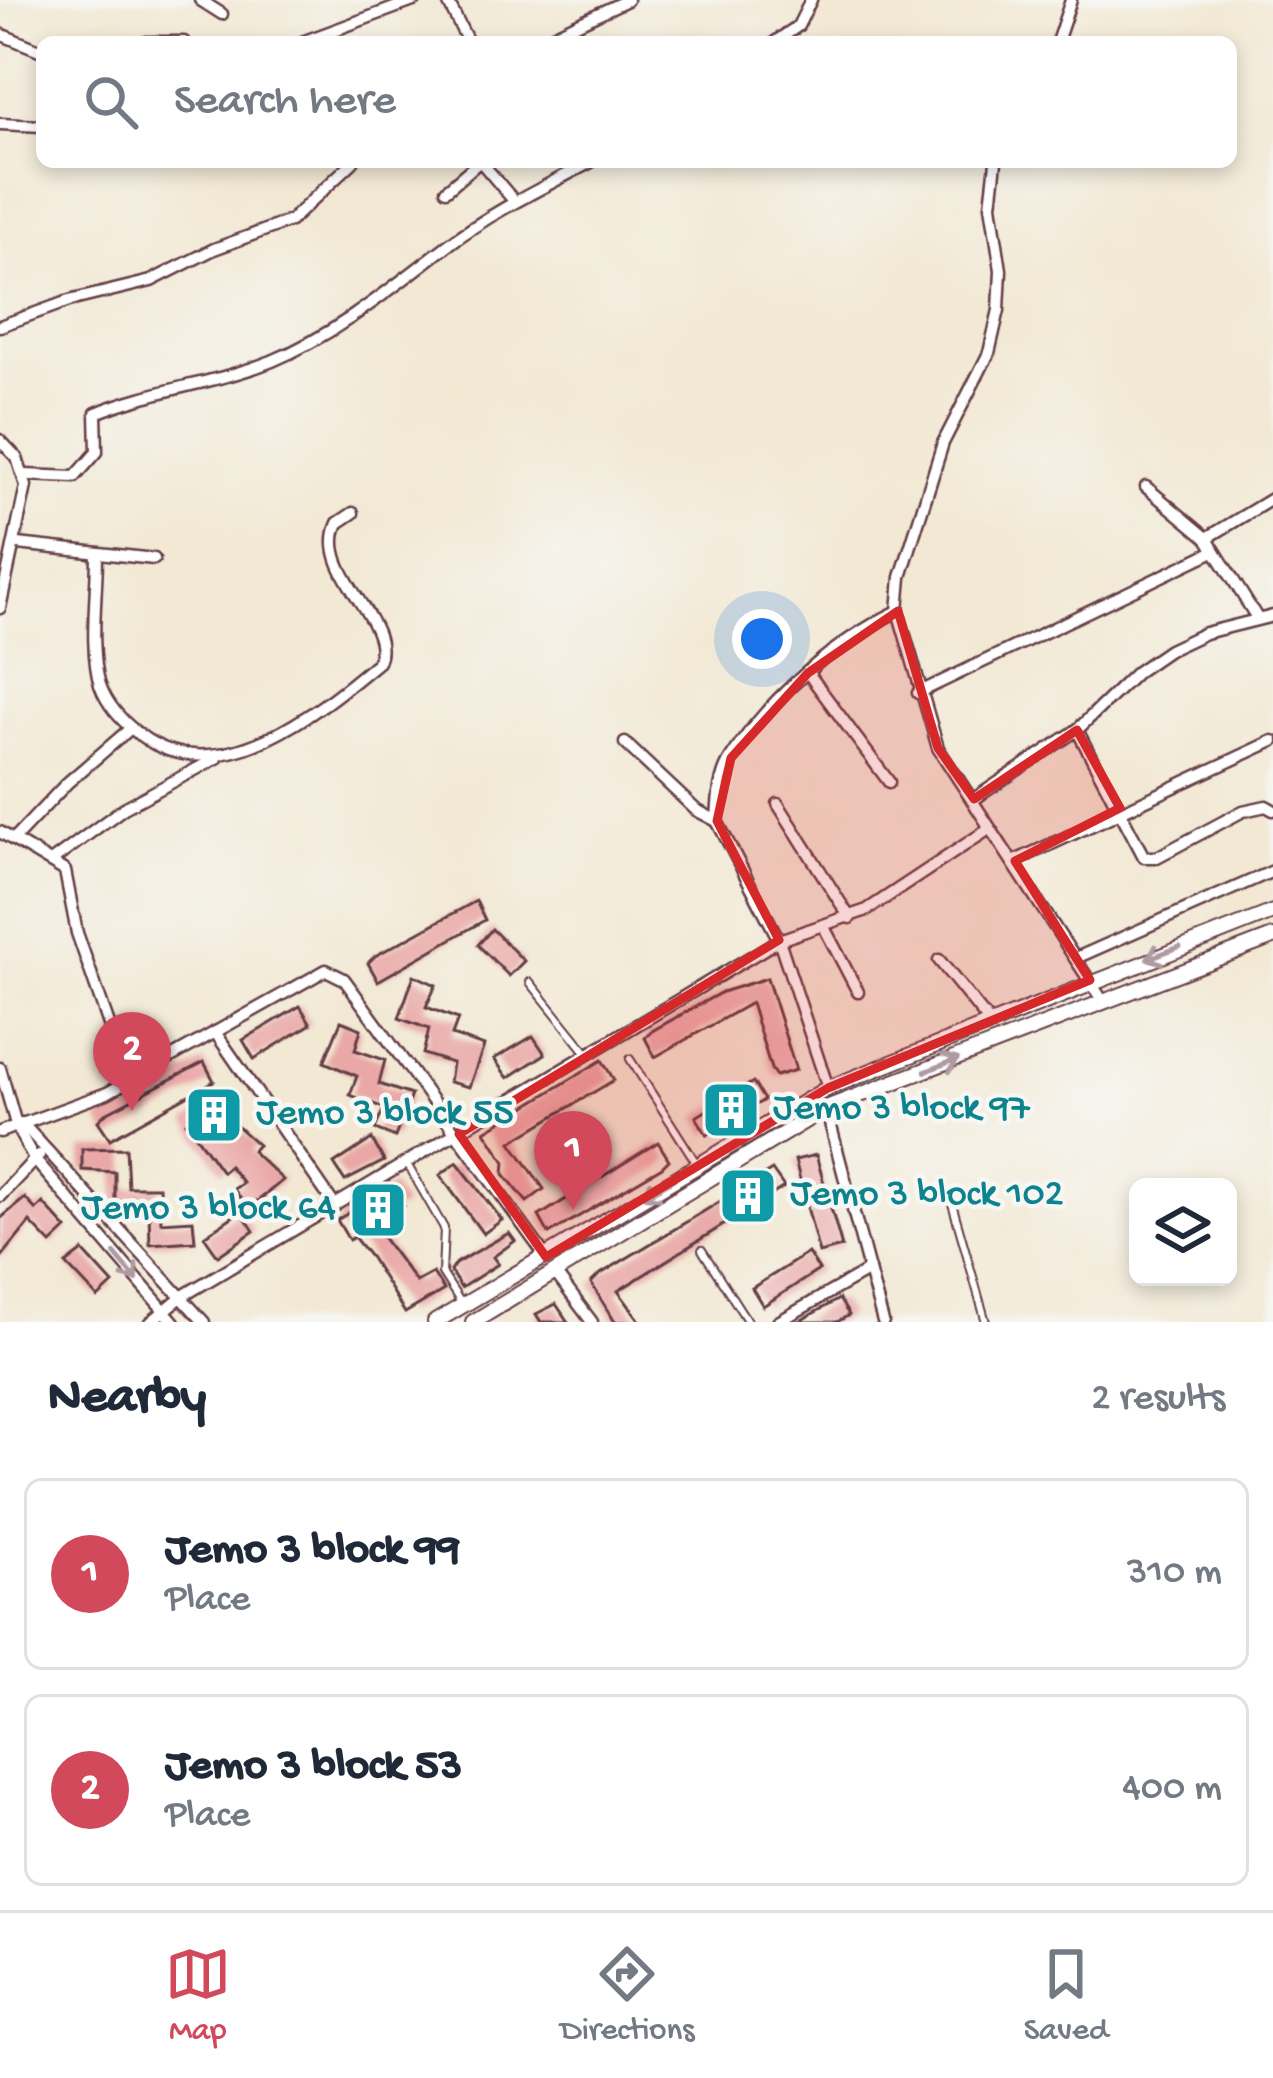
<!DOCTYPE html>
<html lang="en">
<head>
<meta charset="utf-8">
<style>
	body { margin:0; font-family:"Gochi Hand",sans-serif; background:#f6f6f7; color:#1f2937 }
	.controls { position:absolute; right:36px; bottom:36px; display:grid; overflow:hidden; border-radius:18px; box-shadow:0 6px 18px #0003 }
	.controls button { width:108px; height:108px; display:grid; place-items:center; padding:0; border:0; border-bottom:3px solid #e0e1e3; background:#fff; color:#1f2937; font:60px sans-serif }
	.you { position:absolute; left:762px; top:639px; width:42px; height:42px; margin:-30px; border:9px solid #fff; border-radius:50%; background:#1a73e8; box-shadow:0 0 0 18px #1a73e833 }
	.badge { display:grid; place-items:center; width:78px; height:78px; border-radius:50%; background:#d1495b; color:#fff; font-size:39px; font-weight:700 }
	.pin { position:absolute; translate:-50% -99px; filter:drop-shadow(0 3px 6px #0008) }
	.pin::after { content:''; position:absolute; top:63px; width:42px; height:36px; background:inherit; clip-path:polygon(0 0,100% 0,50% 100%) }
	.list { margin:0; padding:0; list-style:none }
	h2 { display:flex; justify-content:space-between; align-items:center; height:156px; margin:0; padding:0 48px; font-size:51px }
	h2 small { font-size:39px; font-weight:400; color:#747a83 }
	.list li { display:grid; grid-template-columns:78px 1fr auto; gap:36px; align-items:center; box-sizing:border-box; height:192px; margin:0 24px 24px; padding:0 24px; border:3px solid #e0e1e3; border-radius:18px }
	.list b { display:block; font-size:45px; white-space:nowrap }
	.list p { margin:0; font-size:39px; white-space:nowrap; color:#747a83 }
	.list em { font-size:39px; font-style:normal; color:#747a83 }
	.icon { flex:none; width:66px; height:66px; fill:none; stroke:currentColor; stroke-width:2; stroke-linecap:round; stroke-linejoin:round }
	.map { position:relative; flex:none; width:1273px; height:1322px; overflow:hidden }
	.search { position:absolute; background:#fff; box-shadow:0 6px 18px #0003; left:36px; right:36px; top:36px; height:132px; display:flex; align-items:center; gap:30px; box-sizing:border-box; padding:0 42px; border-radius:18px; color:#747a83; font-size:45px }
	.sheet { height:588px; background:#fff }
	nav { display:flex; justify-content:space-around; align-items:center; box-sizing:border-box; height:168px; border-top:3px solid #e0e1e3; background:#fff; font-size:33px; color:#747a83 }
	nav a { display:grid; justify-items:center; gap:6px }
	nav .on { color:#d1495b }
	.map>svg:first-child { display:block }
	.building { fill:#e9a7a6 }
	.lines { fill:none; stroke-linecap:round; stroke-linejoin:round }
	.service-casing { stroke:#633d44; stroke-width:10 }
	.minor-casing { stroke:#633d44; stroke-width:15 }
	.tertiary-casing { stroke:#633d44; stroke-width:18 }
	.service { stroke:#fff; stroke-width:6 }
	.minor { stroke:#fff; stroke-width:10 }
	.tertiary { stroke:#fff; stroke-width:14 }
	.oneway { stroke:#ae9aa0 }
	.marked { fill:#d62828; fill-opacity:0.2; stroke:#d62828; stroke-width:9; stroke-linejoin:round }
	.labels { text-anchor:middle; dominant-baseline:central; stroke-width:9; stroke-linejoin:round; paint-order:stroke }
	.culture-label { font-size:39px; fill:#0d838f; stroke:#f6f6f2; text-anchor:start }
</style>
</head>
<body>
<div class="map">
<svg width="1273" height="1322" viewBox="0 0 1273 1322">
	<rect width="100%" height="100%" fill="#f6f6f2"/>
	<filter id="ink" filterUnits="userSpaceOnUse"><feTurbulence type="fractalNoise" baseFrequency=".00833" numOctaves="2"/><feDisplacementMap in="SourceGraphic" scale="24" xChannelSelector="R" yChannelSelector="G"/><feConvolveMatrix kernelMatrix="1 2 1 2 8 2 1 2 1" color-interpolation-filters="sRGB"/></filter>
	<filter id="wash" filterUnits="userSpaceOnUse"><feTurbulence type="fractalNoise" baseFrequency=".004" numOctaves="4" result="noise"/><feDisplacementMap in="SourceGraphic" scale="48" xChannelSelector="R" yChannelSelector="G"/><feGaussianBlur stdDeviation="2.7" result="paint"/><feColorMatrix in="noise" values="0 0 0 0 0 0 0 0 0 0 0 0 0 0 0 0 0 1.4 0 .05"/><feComposite in="paint" operator="in"/></filter>
	<g filter="url(#wash)">
		<rect width="100%" height="100%" fill="#f2e8d3"/>
		<g id="blocks">
			<g class="building">
				<polygon points="476,901 485,920 378,981 368,963 375,956"/>
				<polygon points="492,929 524,961 509,976 478,945"/>
				<polygon points="414,975 436,985 426,1007 458,1019 452,1035 484,1046 469,1087 449,1082 452,1063 423,1054 429,1029 399,1018"/>
				<polygon points="767,978 796,1070 776,1076 771,1069 751,1003 655,1057 645,1038 652,1031 722,992"/>
				<polygon points="300,1006 311,1024 254,1059 243,1040"/>
				<polygon points="341,1021 361,1029 355,1050 385,1060 379,1084 411,1095 395,1137 375,1129 384,1108 350,1095 357,1076 324,1062"/>
				<polygon points="533,1036 545,1054 508,1078 494,1059"/>
				<polygon points="602,1060 614,1080 511,1142 544,1189 527,1202 504,1174 505,1162 485,1131"/>
				<polygon points="204,1062 214,1081 110,1139 98,1121 106,1113"/>
				<polygon points="753,1082 764,1100 707,1135 696,1117"/>
				<polygon points="222,1096 235,1112 228,1118 258,1145 252,1151 283,1180 248,1209 234,1189 243,1183 229,1166 222,1172 186,1122"/>
				<polygon points="372,1139 384,1161 345,1181 334,1164"/>
				<polygon points="658,1142 669,1160 662,1167 549,1234 539,1216"/>
				<polygon points="126,1148 128,1187 159,1187 161,1222 193,1220 195,1241 150,1244 149,1211 115,1208 115,1172 82,1170 82,1149"/>
				<polygon points="816,1155 842,1247 819,1253 795,1160"/>
				<polygon points="457,1162 502,1220 483,1234 440,1175"/>
				<polygon points="772,1170 784,1187 618,1291 641,1322 615,1322 591,1283 599,1275"/>
				<polygon points="392,1186 404,1206 373,1225 416,1282 433,1273 444,1290 405,1313 371,1258 354,1237 349,1240 337,1220"/>
				<polygon points="25,1198 36,1210 43,1203 67,1229 51,1244 30,1222 0,1259 0,1219"/>
				<polygon points="241,1211 254,1231 218,1256 204,1236"/>
				<polygon points="509,1233 515,1241 493,1257 498,1264 461,1288 450,1271 455,1264"/>
				<polygon points="83,1251 113,1284 98,1298 66,1264"/>
				<polygon points="808,1253 819,1270 763,1306 752,1288"/>
				<polygon points="839,1299 849,1315 837,1322 798,1322"/>
				<polygon points="556,1304 568,1322 541,1322 536,1314"/>
			</g>
		</g>
	</g>
	<g filter="url(#ink)">
		<use href="#blocks" fill-opacity="0" stroke="#633d44" stroke-width="3"/>
		<g class="lines">
			<defs>
				<g id="service">
					<polyline points="530,982 587,1053"/>
					<polyline points="630,1059 697,1164"/>
					<polyline points="407,1164 444,1228 442,1273 463,1306"/>
					<polyline points="949,1193 986,1322"/>
					<polyline points="702,1250 748,1322"/>
				</g>
				<g id="minor">
					<polyline points="200,0 222,14"/>
					<polyline points="447,0 468,42"/>
					<polyline points="0,34 42,51"/>
					<polyline points="146,42 184,42"/>
					<polyline points="302,42 416,0"/>
					<polyline points="538,42 627,0"/>
					<polyline points="775,42 798,26 811,0"/>
					<polyline points="1057,42 1071,0"/>
					<polyline points="0,124 42,126"/>
					<polyline points="481,162 515,202"/>
					<polyline points="996,162 991,205 1001,270 999,310 989,353 943,443 901,577 898,611 938,748 1104,1003"/>
					<polyline points="446,190 479,162"/>
					<polyline points="0,326 69,301 151,281 214,249 290,221 353,162"/>
					<polyline points="0,440 17,458 26,486 0,608"/>
					<path d="M 25,475 L 75,477 L 97,452 L 96,413 C 154,389 215,384 272,361 C 337,334 393,287 448,245 C 492,212 542,188 591,162"/>
					<polyline points="1146,487 1207,538 1257,618"/>
					<polyline points="1207,538 1273,498"/>
					<polyline points="18,544 154,559"/>
					<path d="M 97,555 C 97,594 89,648 100,685 C 107,705 124,723 140,735 C 219,794 318,712 378,662 C 396,622 315,572 338,523 L 353,513"/>
					<polyline points="808,673 889,782"/>
					<polyline points="918,693 1214,551"/>
					<polyline points="1077,730 1144,857 1157,857 1243,811 1266,806 1273,810"/>
					<polyline points="625,743 696,810 717,821"/>
					<polyline points="974,799 1077,730 1137,672 1169,650 1205,633 1273,616"/>
					<polyline points="778,804 850,918"/>
					<polyline points="0,832 65,871 77,933 129,1082"/>
					<polyline points="15,838 67,783 131,728"/>
					<polyline points="52,861 124,808 217,758"/>
					<polyline points="1015,861 1273,741"/>
					<polyline points="824,927 858,992"/>
					<polyline points="1076,958 1273,871"/>
					<polyline points="939,960 989,1022"/>
					<polyline points="215,1032 335,1206"/>
					<polyline points="0,1068 17,1128 34,1159 174,1322"/>
					<path d="M 828,1088 L 779,940 L 717,821 C 718,800 719,776 731,758 C 769,698 836,641 898,611"/>
					<polyline points="22,1123 204,1322"/>
					<polyline points="0,1132 107,1093 326,970 344,979 546,1257"/>
					<polyline points="0,1196 39,1155"/>
					<polyline points="869,1270 883,1322"/>
					<polyline points="556,1274 592,1322"/>
					<polyline points="151,1322 181,1297 779,940 867,910 989,829"/>
					<polyline points="778,1322 869,1270 826,1108"/>
				</g>
				<g id="tertiary">
					<polyline points="435,1322 828,1088 1273,912"/>
					<polyline points="473,1322 826,1108 1273,937"/>
				</g>
			</defs>
			<use href="#service" class="service-casing"/>
			<use href="#minor" class="minor-casing"/>
			<use href="#tertiary" class="tertiary-casing"/>
			<use href="#service" class="service"/>
			<use href="#minor" class="minor"/>
			<use href="#tertiary" class="tertiary"/>
		</g>
		<defs><path id="oneway-shaft" d="M-6 0H5M1.5-3L5.5 0L1.5 3" fill="none" stroke-width="1.6" stroke-linecap="round" stroke-linejoin="round" transform="scale(3)"/></defs>
		<g class="oneway">
			<use href="#oneway-shaft" transform="translate(1163 953) rotate(160)"/>
			<use href="#oneway-shaft" transform="translate(942 1065) rotate(-21)"/>
			<use href="#oneway-shaft" transform="translate(659 1188) rotate(149)"/>
			<use href="#oneway-shaft" transform="translate(126 1267) rotate(50)"/>
		</g>
	</g>
	<path class="marked" d="M 898,611 L 938,748 L 974,799 L 1077,730 L 1120,808 L 1015,861 L 1090,980 L 828,1088 L 546,1257 L 459,1134 L 779,940 L 717,821 L 731,758 L 808,673 Z"/>
	<defs>
		<symbol id="building-square" viewBox="-11 -11 22 22"><rect x="-9" y="-9" width="18" height="18" rx="4" fill="#0f9aa8" stroke="#f6f6f2"/><path d="M-4-6H4V6H1V3H-1V6H-4ZM-2.5-4.3h1.7v1.8h-1.7ZM.8-4.3h1.7v1.8H.8ZM-2.5-1h1.7V.8h-1.7ZM.8-1h1.7V.8H.8Z" fill="#fff"/></symbol>
	</defs>
	<g fill-rule="evenodd">
		<use href="#building-square" x="698" y="1077" width="66" height="66"/>
		<use href="#building-square" x="181" y="1082" width="66" height="66"/>
		<use href="#building-square" x="715" y="1163" width="66" height="66"/>
		<use href="#building-square" x="345" y="1177" width="66" height="66"/>
	</g>
	<g class="labels">
		<g class="culture-label">
			<text x="773" y="1110">Jemo 3 block 97</text>
			<text x="256" y="1115">Jemo 3 block 55</text>
			<text x="790" y="1196">Jemo 3 block 102</text>
			<text x="336" y="1210" text-anchor="end">Jemo 3 block 64</text>
		</g>
	</g>
</svg>
<div class="controls">
<button><svg class="icon" aria-label="layers" viewBox="0 0 24 24"><path d="M12 4l9 5-9 5-9-5zM3 14l9 5 9-5"/></svg></button>
</div>
<div class="you"></div>
<div class="pin badge" style="left:573px;top:1210px">1</div>
<div class="pin badge" style="left:132px;top:1111px">2</div>
<div class="search"><svg class="icon" aria-label="search" viewBox="0 0 24 24"><circle cx="10" cy="10" r="6"/><path d="M15 15l6 6"/></svg>Search here</div>
</div>
<section class="sheet">
<h2>Nearby<small>2 results</small></h2>
<ul class="list">
<li><span class="badge">1</span><div><b>Jemo 3 block 99</b><p>Place</p></div><em>310 m</em></li>
<li><span class="badge">2</span><div><b>Jemo 3 block 53</b><p>Place</p></div><em>400 m</em></li>
</ul>
</section>
<nav>
<a class="on"><svg class="icon" aria-label="map" viewBox="0 0 24 24"><path d="M3 6l6-2 6 2 6-2v14l-6 2-6-2-6 2zM9 4v14M15 6v14"/></svg>Map</a>
<a><svg class="icon" aria-label="directions" viewBox="0 0 24 24"><path d="M12 3l9 9-9 9-9-9zM9 14v-3h6M13 9l2 2-2 2"/></svg>Directions</a>
<a><svg class="icon" aria-label="saved" viewBox="0 0 24 24"><path d="M7 4h10v16l-5-4-5 4z"/></svg>Saved</a>
</nav>
</body>
</html>
